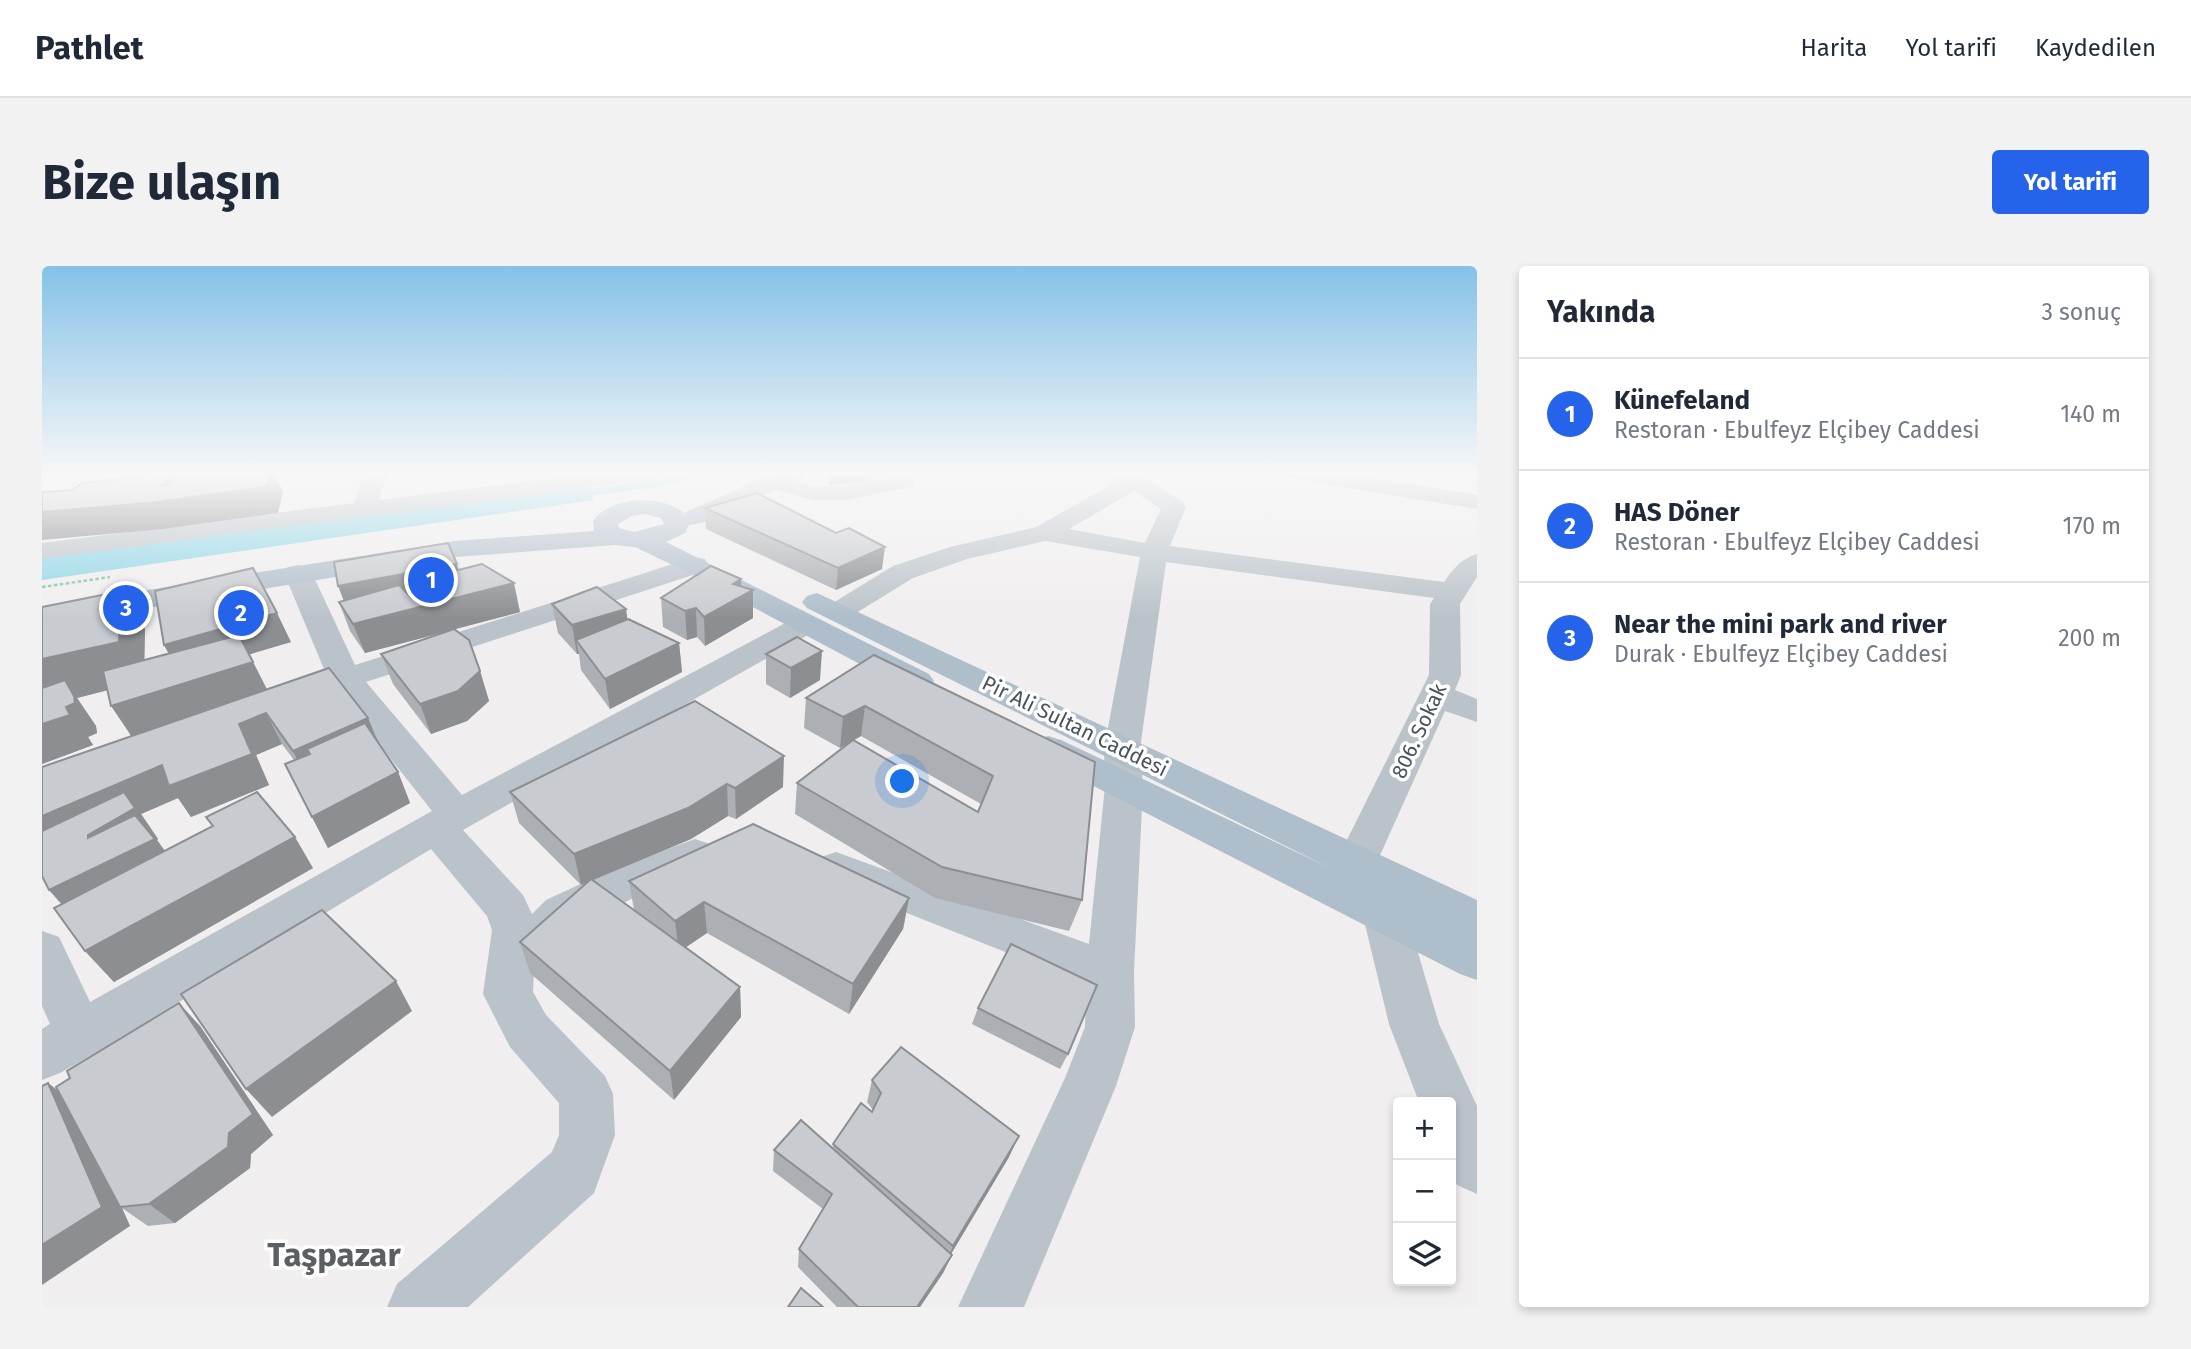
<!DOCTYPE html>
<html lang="tr">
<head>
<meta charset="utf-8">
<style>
	body { margin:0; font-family:"Fira Sans",sans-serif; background:#f2f2f3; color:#1f2937 }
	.controls { position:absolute; right:21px; bottom:21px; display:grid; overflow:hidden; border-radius:7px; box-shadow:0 4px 10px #0003 }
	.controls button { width:63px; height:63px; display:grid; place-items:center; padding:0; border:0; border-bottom:2px solid #e0e1e3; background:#fff; color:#1f2937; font:35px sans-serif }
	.you { position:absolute; left:861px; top:516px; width:24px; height:24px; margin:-18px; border:5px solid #fff; border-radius:50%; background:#1a73e8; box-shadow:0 0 0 10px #1a73e833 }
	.badge { display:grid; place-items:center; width:46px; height:46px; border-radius:50%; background:#2563eb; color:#fff; font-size:23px; font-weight:700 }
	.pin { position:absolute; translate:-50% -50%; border:4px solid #fff; box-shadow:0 2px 7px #0006 }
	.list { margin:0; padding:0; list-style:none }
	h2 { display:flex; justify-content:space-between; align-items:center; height:91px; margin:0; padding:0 28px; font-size:30px }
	h2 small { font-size:23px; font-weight:400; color:#747a83 }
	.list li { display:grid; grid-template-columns:46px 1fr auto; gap:21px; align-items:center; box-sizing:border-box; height:112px; padding:0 28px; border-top:2px solid #e0e1e3 }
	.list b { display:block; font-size:26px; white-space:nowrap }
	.list p { margin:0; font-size:23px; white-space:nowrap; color:#747a83 }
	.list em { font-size:23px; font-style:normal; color:#747a83 }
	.icon { flex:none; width:38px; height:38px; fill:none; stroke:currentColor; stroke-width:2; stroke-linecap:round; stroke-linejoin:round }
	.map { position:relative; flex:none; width:1435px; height:1041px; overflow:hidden; border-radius:7px }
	header { display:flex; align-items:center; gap:42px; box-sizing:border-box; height:98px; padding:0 35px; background:#fff; border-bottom:2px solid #e0e1e3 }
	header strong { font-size:33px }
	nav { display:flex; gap:38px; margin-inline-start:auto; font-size:24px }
	.intro { display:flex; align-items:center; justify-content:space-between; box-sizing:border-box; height:168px; padding:0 42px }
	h1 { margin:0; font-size:49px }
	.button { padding:18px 32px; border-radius:7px; background:#2563eb; color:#fff; font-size:24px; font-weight:700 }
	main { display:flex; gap:42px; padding:0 42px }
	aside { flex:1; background:#fff; border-radius:7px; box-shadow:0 4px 10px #0003 }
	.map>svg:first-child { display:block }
	.water { fill:#8ed6e7 }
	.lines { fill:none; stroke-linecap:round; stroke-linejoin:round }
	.stream { stroke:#8ed6e7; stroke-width:7 }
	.path { stroke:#78c89f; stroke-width:2.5; stroke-dasharray:3.5 2.5; stroke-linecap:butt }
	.minor { fill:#bac3ca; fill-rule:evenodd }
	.major { fill:#afbecb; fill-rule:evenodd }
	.wall { fill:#acafb3; fill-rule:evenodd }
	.shaded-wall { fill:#8c8e92 }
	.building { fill:#c8cbd0; stroke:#8c8e92; stroke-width:2 }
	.labels { text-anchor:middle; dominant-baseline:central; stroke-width:7; stroke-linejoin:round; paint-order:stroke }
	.street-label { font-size:21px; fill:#47525a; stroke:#fff }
	.near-district-label { font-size:33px; font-weight:bold; fill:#5b5e62; stroke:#fff }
</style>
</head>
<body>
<header>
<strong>Pathlet</strong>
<nav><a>Harita</a><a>Yol tarifi</a><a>Kaydedilen</a></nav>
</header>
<div class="intro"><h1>Bize ulaşın</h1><a class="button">Yol tarifi</a></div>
<main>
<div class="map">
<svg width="1435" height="1041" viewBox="0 0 1435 1041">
	<rect width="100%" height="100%" fill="#f0eeee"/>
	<polygon class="water" points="542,215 552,234 0,314 0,292"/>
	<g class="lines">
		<polyline class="stream" points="535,228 618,217 667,206"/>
		<polyline class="path" points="0,321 68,311"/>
		<g class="minor">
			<polygon points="323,206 345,206 337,234 559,206 624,206 621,211 613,213 0,293 0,277 312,237"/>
			<path d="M 855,206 L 877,206 L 870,221 L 802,234 L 771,234 L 725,221 L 722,216 L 725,211 C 742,207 757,219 774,220 C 801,222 827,215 853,211 Z"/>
			<path d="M 1059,206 L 1113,206 L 1106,214 L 1141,236 L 1144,241 L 1128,280 L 1402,316 C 1410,304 1420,292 1435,288 L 1435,311 L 1418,338 L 1419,409 L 1413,424 L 1435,433 L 1435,456 L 1403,445 L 1330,607 L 1315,612 L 1300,607 L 1294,596 L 1387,409 L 1388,338 L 1392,332 L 1124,296 L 1098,483 L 1101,520 L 1092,706 L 1093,761 L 1074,820 L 982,1041 L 916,1041 L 1023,812 L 1043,761 L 1044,718 L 779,613 L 773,602 L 779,591 L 794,586 L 1047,678 L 1063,520 L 1062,483 L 1098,291 L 1003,275 L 925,293 L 871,312 L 806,352 L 796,355 L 786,352 L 781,346 L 786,340 L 851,300 L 908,281 L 994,261 L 1074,216 L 1062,211 ZM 1092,225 L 1119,243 L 1103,277 L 1027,263 Z"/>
			<polygon points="1240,206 1294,206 1435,229 1435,243 1251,213 1243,211"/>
			<polygon points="653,291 663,293 667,299 663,305 324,416 420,529 751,353 762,350 773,353 777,359 773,365 421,564 481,629 490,648 504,634 573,602 653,573 668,578 674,589 668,600 603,626 536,660 492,705 491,726 504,749 563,810 571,828 573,869 552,927 426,1041 345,1041 355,1018 510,886 517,869 517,837 468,781 441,728 450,664 445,650 389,583 56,785 18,807 0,814 0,763 8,758 0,740 0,665 17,671 48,736 390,545 296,426 246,441 234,438 229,431 234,424 284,408 242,307 246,301 256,299 266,301 270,307 313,399"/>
			<polygon points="1342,628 1358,633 1364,646 1397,758 1435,840 1435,928 1415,919 1409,907 1409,836 1377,836 1347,758 1320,646 1326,633"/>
		</g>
		<g class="major">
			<path d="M 734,206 L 764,206 L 761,211 L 660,257 L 647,259 L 643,267 L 624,276 L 887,408 L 892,415 L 887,422 L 875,425 L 863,422 L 643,305 L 593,281 L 573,279 L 413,291 L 88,345 L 0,367 L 0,349 L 87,327 L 413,275 L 552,265 L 551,255 C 568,230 621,228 642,247 ZM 603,248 L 619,252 L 622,258 L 592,266 L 577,262 L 576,258 L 590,250 Z"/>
			<polygon points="775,327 1435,634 1435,714 1418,708 993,490 988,482 993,474 1006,470 1019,474 1288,602 765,342 760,336 765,330"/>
		</g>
	</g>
	<g class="wall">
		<polygon points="663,242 794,267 840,303 794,324 664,263"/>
		<polygon points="416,304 478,346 412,363 438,405 447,435 425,455 389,468 351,418 339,388 411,364 323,387 308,365 297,336"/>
		<polygon points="699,313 699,320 711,352 663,380 655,371 645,374 621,361 619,332"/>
		<polygon points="510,338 584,343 585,353 637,377 640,406 568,443 539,404 537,388 535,388 516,367"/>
		<polygon points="0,341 103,363 102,394 127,388 122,379 249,376 207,388 225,423 326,452 335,475 356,506 368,537 286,582 270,551 252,494 240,478 214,489 227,519 149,551 136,532 99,548 116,573 115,574 122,585 170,560 164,551 271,602 72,716 43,685 19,638 7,624 89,470 65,424 35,432 54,460 55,467 46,471 51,479 0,498"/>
		<polygon points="724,388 778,414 748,432 724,418"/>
		<path d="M 832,389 L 1053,496 L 1040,634 L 1027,665 L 893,632 L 753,548 L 755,517 L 805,478 L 798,482 L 762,462 L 764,432 ZM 819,470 L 939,538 L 936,546 L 812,474 Z"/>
		<polygon points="653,435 741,521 694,553 686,550 649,573 551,614 592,644 587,615 867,632 861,663 807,748 665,667 643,681 698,721 699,751 632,834 488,707 478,676 544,617 539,619 477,557 468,526"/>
		<polygon points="936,742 1026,788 1018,803 930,758"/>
		<polygon points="158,760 231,869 209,888 208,902 133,957 106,960 80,942 88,960 6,817 16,825"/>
		<polygon points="830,814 967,891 909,988 910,989 901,1007 878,1041 795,1041 756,1001 757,983 781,943 731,905 732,884 791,882 791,878 830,846 831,844 825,836"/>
	</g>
	<g class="shaded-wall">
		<polygon points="229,206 232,206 241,226 236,247 121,263 0,274 0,246 120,220 130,207 142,232"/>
		<polygon points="788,206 855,206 854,207 818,216 787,219"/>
		<polygon points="843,281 840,303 794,324 796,302"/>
		<polygon points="415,298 422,325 307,348 296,320"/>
		<polygon points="699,313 699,330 711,324 711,352 663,380 662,351 691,318"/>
		<polygon points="472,317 478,346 323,387 311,358"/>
		<polygon points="80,325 103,363 102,415 35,432 54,460 55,467 46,471 51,479 0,498 0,393"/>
		<polygon points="654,342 655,371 645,374 643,345"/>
		<polygon points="584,343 588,372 534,374 537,388 535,388 530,359"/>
		<polygon points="235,347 249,376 139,409 122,379"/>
		<polygon points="637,377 640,406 568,443 563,413"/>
		<polygon points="780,385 778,414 748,432 749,402"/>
		<polygon points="211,396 226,426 90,471 69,440"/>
		<polygon points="438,405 447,435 425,455 389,468 378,438"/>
		<polygon points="823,440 819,470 798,482 801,451"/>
		<polygon points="224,447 240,478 214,489 227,519 149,551 136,532 99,548 116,573 115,574 137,604 36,655 7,624 0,581 0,550 197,458"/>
		<polygon points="326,452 339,483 267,516 251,485"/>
		<polygon points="742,490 741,521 694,553 693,522"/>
		<polygon points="356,506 368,537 286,582 270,551"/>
		<polygon points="685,518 686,550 649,573 539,619 532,588"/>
		<polygon points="253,571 271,602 72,716 43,685"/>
		<polygon points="867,632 861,663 807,748 811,718"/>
		<polygon points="662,636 665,667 637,686 633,655"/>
		<polygon points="354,715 370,745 230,851 204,823"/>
		<polygon points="698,721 699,751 632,834 628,805"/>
		<polygon points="137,737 158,760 231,869 209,888 208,902 133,957 107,938"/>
		<polygon points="6,817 34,839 88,960 0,1019 0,979"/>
		<polygon points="977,870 967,891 903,998 911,980"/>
		<polygon points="910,989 901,1007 878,1041 875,1041"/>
	</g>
	<g class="building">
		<polygon points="135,206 229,206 225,221 107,237 0,246 0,226 31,224 40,217 130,207 120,220 127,219"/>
		<polygon points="715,227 794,267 807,262 843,281 796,302 663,242"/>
		<polygon points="406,277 415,298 296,320 292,296"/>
		<polygon points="440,298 472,317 311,358 297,336 357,319 371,333 381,322 380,313"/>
		<polygon points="669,300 699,313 691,318 711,324 662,351 654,342 643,345 619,332"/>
		<polygon points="211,302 235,347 122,379 113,325"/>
		<polygon points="555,321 584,343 530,359 510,338"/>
		<polygon points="80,325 77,376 0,393 0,341"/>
		<polygon points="586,353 637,377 563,413 534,374"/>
		<polygon points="412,363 427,374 438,405 416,425 378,438 339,388"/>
		<polygon points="197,369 211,396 69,440 61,405"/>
		<polygon points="755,371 780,385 749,402 724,388"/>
		<polygon points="832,389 1053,496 1040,634 900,601 755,517 811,474 936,546 951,510 823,440 801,451 764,432"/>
		<polygon points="287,402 326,452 251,485 224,447 197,458 210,488 127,520 120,499 0,550 0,501"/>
		<polygon points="23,414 32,430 33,437 24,441 28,449 0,458 0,422"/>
		<polygon points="653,435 742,490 693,522 685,518 646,542 532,588 468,526"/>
		<polygon points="323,457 356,506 270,551 243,498 268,488 265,483"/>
		<polygon points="82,526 93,542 46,569 46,572 93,549 113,573 7,624 0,610 0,565"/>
		<polygon points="215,526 253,571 43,685 12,642 171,560 164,551"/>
		<polygon points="711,558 867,632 811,718 662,636 633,655 587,615"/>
		<polygon points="549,613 698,721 628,805 478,676"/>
		<polygon points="280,644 354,715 204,823 139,728"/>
		<polygon points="969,678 1055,719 1026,788 936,742"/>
		<polygon points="137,737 211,848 187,867 186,881 107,938 78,941 14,821 28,812 25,805"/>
		<polygon points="859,781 977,870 911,980 791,878 819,837 830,846 839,827 830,814"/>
		<polygon points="6,817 60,941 0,979 0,820"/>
		<polygon points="759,854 910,989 875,1041 816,1041 757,983 790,928 732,884"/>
		<polygon points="759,1022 781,1041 746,1041"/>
	</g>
	<linearGradient id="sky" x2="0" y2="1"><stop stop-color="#84c2e8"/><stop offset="0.59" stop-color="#f8f7f7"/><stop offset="1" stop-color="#f8f7f7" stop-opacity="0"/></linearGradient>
	<rect width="1435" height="352" fill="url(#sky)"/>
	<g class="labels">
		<g class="street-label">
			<text transform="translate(1033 460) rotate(26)">Pir Ali Sultan Caddesi</text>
			<text transform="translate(1377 465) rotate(-65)">806. Sokak</text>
		</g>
		<g class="near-district-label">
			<text x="292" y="989">Taşpazar</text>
		</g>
	</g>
</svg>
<div class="controls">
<button>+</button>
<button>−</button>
<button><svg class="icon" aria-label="layers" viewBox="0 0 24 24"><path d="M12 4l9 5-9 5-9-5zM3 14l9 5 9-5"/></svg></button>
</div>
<div class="you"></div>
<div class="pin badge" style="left:389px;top:314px">1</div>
<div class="pin badge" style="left:199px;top:347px">2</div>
<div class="pin badge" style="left:84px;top:342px">3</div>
</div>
<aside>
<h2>Yakında<small>3 sonuç</small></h2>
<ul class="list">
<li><span class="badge">1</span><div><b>Künefeland</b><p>Restoran · Ebulfeyz Elçibey Caddesi</p></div><em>140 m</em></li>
<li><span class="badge">2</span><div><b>HAS Döner</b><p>Restoran · Ebulfeyz Elçibey Caddesi</p></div><em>170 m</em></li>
<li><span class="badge">3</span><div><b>Near the mini park and river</b><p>Durak · Ebulfeyz Elçibey Caddesi</p></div><em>200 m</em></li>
</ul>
</aside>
</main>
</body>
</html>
